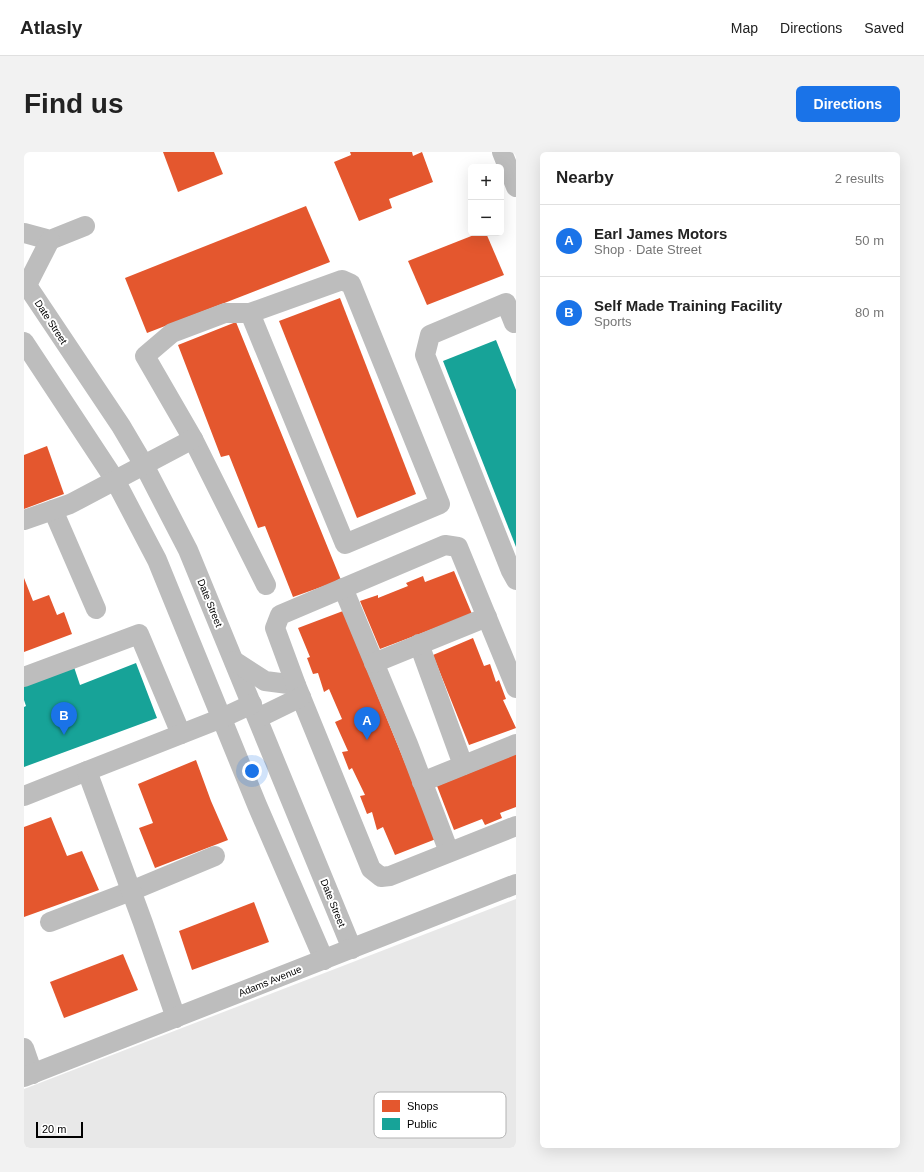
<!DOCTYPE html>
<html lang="en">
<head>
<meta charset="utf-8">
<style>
	body { margin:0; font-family:Helvetica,sans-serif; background:#f2f2f2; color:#222 }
	.controls { position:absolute; right:12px; top:12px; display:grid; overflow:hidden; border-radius:6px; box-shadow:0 4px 16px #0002 }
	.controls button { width:36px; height:36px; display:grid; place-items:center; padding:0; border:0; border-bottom:1px solid #e0e0e0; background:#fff; color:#222; font:20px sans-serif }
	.scale { position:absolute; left:12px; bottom:10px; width:47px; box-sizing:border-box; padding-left:4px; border:2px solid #000; border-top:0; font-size:11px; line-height:14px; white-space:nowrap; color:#000; -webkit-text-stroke:3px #fff; paint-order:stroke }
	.you { position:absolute; left:228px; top:619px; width:14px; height:14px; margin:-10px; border:3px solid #fff; border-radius:50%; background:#1a73e8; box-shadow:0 0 0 6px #1a73e833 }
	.badge { display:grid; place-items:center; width:26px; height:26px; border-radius:50%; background:#1a73e8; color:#fff; font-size:13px; font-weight:700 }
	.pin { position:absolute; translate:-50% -33px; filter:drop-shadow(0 1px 2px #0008) }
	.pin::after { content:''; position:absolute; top:21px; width:14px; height:12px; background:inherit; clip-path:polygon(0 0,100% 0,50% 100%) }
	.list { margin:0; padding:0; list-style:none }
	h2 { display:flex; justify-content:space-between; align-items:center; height:52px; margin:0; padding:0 16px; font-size:17px }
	h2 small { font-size:13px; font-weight:400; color:#767676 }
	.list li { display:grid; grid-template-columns:26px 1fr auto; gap:12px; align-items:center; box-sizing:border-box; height:72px; padding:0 16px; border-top:1px solid #e0e0e0 }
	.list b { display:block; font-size:15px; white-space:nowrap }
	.list p { margin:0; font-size:13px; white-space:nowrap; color:#767676 }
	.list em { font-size:13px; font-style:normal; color:#767676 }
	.map { position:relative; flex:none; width:492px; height:996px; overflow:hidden; border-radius:6px }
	header { display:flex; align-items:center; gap:24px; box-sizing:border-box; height:56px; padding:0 20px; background:#fff; border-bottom:1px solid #e0e0e0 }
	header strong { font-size:19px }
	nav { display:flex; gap:22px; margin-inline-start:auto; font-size:14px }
	.intro { display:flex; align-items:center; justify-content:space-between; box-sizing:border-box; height:96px; padding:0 24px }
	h1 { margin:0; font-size:28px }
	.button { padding:10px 18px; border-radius:6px; background:#1a73e8; color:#fff; font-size:14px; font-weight:700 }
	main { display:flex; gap:24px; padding:0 24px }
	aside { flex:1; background:#fff; border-radius:6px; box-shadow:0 4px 16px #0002 }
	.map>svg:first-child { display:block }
	.green { fill:#e8e8e8 }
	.shops { fill:#e4572e }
	.public { fill:#17a398 }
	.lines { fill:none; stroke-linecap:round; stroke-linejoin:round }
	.minor { stroke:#bdbdbd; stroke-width:20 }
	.labels { text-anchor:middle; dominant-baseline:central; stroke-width:4; stroke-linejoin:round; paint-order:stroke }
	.street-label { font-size:10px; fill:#000; stroke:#fff }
	.key { fill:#fff; stroke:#b2b2b2; stroke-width:1 }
	.key-label { font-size:11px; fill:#000 }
</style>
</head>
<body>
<header>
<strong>Atlasly</strong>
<nav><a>Map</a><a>Directions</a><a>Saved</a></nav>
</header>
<div class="intro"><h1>Find us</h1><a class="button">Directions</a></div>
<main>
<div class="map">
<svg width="492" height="996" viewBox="0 0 492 996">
	<rect width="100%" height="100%" fill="#fff"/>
	<polygon class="green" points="492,747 492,996 0,996 0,937"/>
	<g class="shops">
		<polygon points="139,0 190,0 199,22 154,40"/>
		<polygon points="326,0 388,0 389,4 398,0 409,30 365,47 368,56 335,69 310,10 327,3"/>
		<polygon points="282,54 306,110 123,181 101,126"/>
		<polygon points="455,81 462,81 480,123 403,153 384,109"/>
		<polygon points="316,146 392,342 333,366 255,169"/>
		<polygon points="212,170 317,428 269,445 241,374 234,376 205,303 197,305 154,193"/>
		<polygon points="23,294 40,342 0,357 0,303"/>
		<polygon points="430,419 448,462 356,497 336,449 354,443 354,446 384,434 382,431 399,424 401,430"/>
		<polygon points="0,426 9,449 25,443 33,463 40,460 48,482 0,500"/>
		<polygon points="319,459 412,687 371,703 359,675 353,678 348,660 343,662 336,644 341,643 328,616 325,618 318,600 324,599 311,570 318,567 305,537 300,540 294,521 289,522 283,506 286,505 274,476"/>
		<polygon points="449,486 460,514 466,512 472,530 475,528 482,547 479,548 492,576 445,593 409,503"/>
		<polygon points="492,602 492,655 476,661 478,666 461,673 458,667 430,678 413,634"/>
		<polygon points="172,608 187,649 204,688 131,716 115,676 129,671 114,632"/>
		<polygon points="27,665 43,704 58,699 75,738 0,765 0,675"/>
		<polygon points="230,750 245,790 168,818 155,779"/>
		<polygon points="99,802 114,838 40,866 26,830"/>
	</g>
	<g class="public">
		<polygon points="472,188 492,238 492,395 419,209"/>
		<polygon points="112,511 133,566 0,615 0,555 2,554 0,548 0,534 50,515 56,533"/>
	</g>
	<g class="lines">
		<g class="minor">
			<polyline points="478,0 492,35"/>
			<polyline points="0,81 26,88 61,74"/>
			<polyline points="0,129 97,274 120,313 164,398 328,797"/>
			<polyline points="3,133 26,88"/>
			<polyline points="226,161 321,392 416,352 327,132 318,128 226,161 201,161 148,181 121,204 169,287 242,433"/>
			<polyline points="492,170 490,171 482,151 406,183 401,203 487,419 492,428"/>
			<polyline points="0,190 91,328 133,408 233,653 300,808"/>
			<polyline points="29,358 72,457"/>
			<polyline points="0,368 46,352 169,287"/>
			<polyline points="319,436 384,592 425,700"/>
			<polyline points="395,492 439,613"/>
			<polyline points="210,509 241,529 272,533"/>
			<polyline points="350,511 463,465"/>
			<polyline points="0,525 115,482 157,582"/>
			<polyline points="492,536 434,395 421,393 256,463 251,476 272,533 347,717 357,725 366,724 492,674"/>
			<polyline points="234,566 277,545"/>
			<polyline points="398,630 492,592"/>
			<polyline points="0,644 63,619"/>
			<polyline points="26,770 107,739 191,704"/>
			<polyline points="152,866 119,771 63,619 198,566 228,552"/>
			<polyline points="0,896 9,922"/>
			<polyline points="0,925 492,732"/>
		</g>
	</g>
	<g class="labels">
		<g class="street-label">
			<text transform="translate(27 170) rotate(57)">Date Street</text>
			<text transform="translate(186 451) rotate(68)">Date Street</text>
			<text transform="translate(309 751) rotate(68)">Date Street</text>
			<text transform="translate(246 829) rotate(-22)">Adams Avenue</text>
		</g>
	</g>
	<rect x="350" y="940" width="132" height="46" rx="6" class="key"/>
	<rect x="358" y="948" width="18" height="12" fill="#e4572e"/>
	<rect x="358" y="966" width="18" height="12" fill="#17a398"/>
	<g class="key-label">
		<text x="383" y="958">Shops</text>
		<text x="383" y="976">Public</text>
	</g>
</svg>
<div class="controls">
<button>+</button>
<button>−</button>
</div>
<div class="scale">20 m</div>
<div class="you"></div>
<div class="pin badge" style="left:343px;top:588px">A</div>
<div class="pin badge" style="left:40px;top:583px">B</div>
</div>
<aside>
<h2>Nearby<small>2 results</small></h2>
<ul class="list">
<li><span class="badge">A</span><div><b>Earl James Motors</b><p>Shop · Date Street</p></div><em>50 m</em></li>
<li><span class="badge">B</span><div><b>Self Made Training Facility</b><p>Sports</p></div><em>80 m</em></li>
</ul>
</aside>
</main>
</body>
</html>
